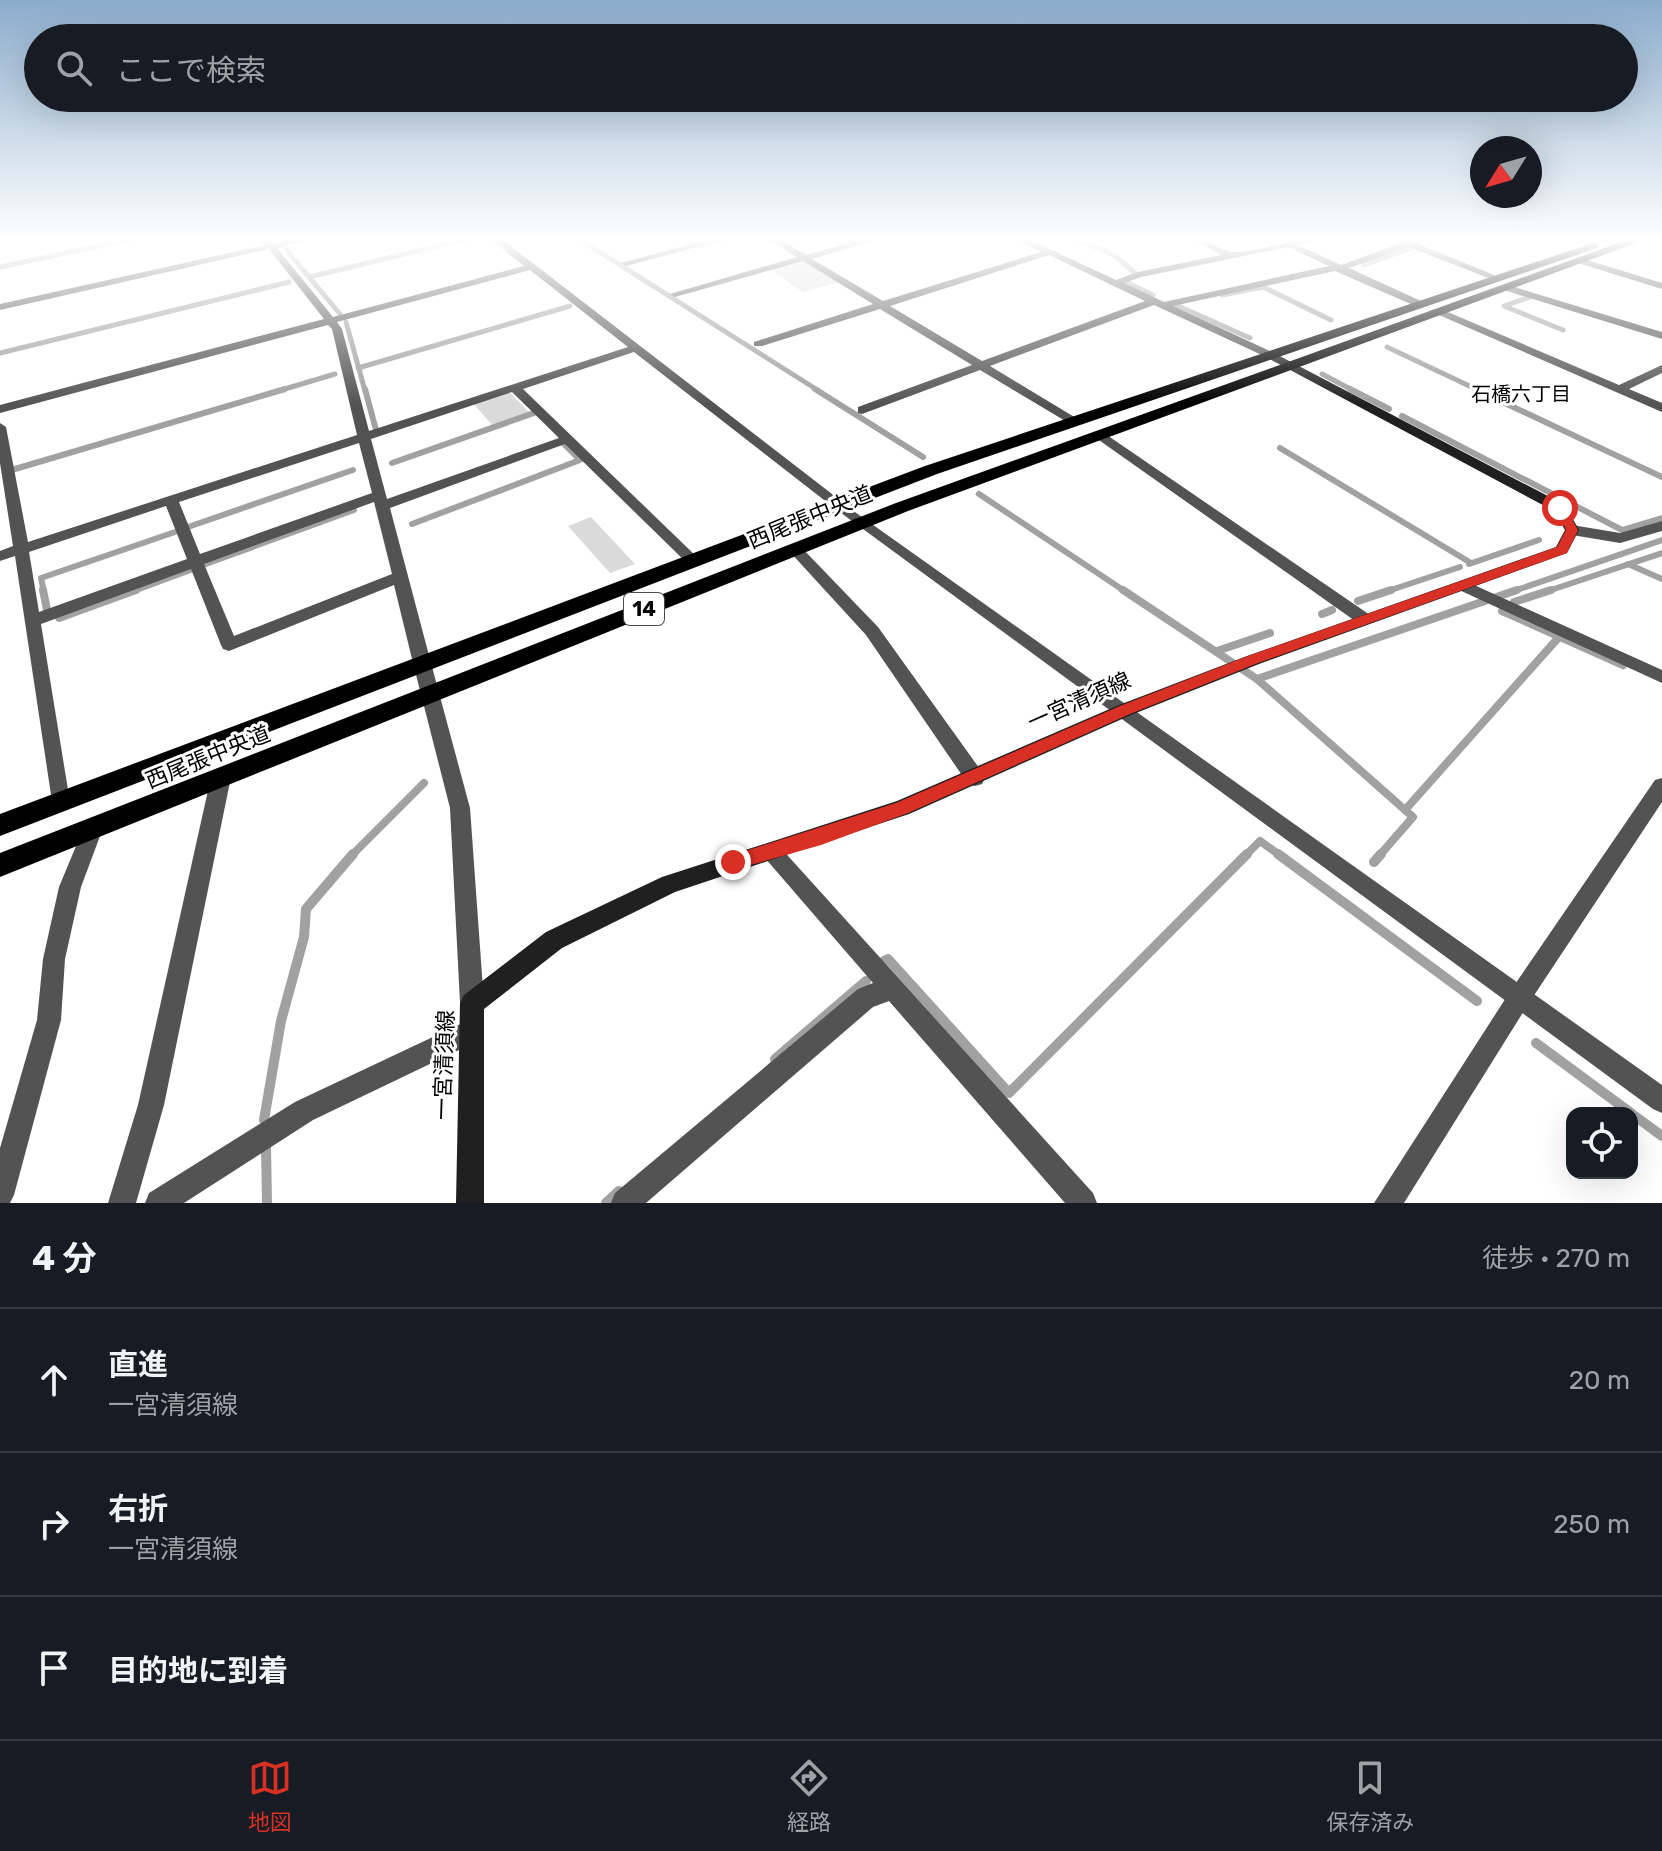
<!DOCTYPE html>
<html lang="ja">
<head>
<meta charset="utf-8">
<style>
	body { margin:0; font-family:Rubik,"Noto Sans JP",sans-serif; background:#242831; color:#f1f3f6 }
	.controls { position:absolute; right:24px; bottom:24px; display:grid; overflow:hidden; border-radius:16px; box-shadow:0 8px 32px #0002 }
	.controls button { width:72px; height:72px; display:grid; place-items:center; padding:0; border:0; border-bottom:2px solid #363941; background:#171b24; color:#f1f3f6; font:40px sans-serif }
	.compass { position:absolute; left:1470px; top:136px; width:72px; height:72px; border-radius:50%; background:#171b24; box-shadow:0 8px 32px #0002; rotate:233deg }
	.stop { position:absolute; width:24px; height:24px; margin:-18px; border:6px solid #d93025; border-radius:50%; background:#fff }
	.stop.end { background:#d93025; border-color:#fff; box-shadow:0 2px 8px #0008 }
	.list { margin:0; padding:0; list-style:none }
	h2 { display:flex; justify-content:space-between; align-items:center; height:104px; margin:0; padding:0 32px; font-size:34px }
	h2 small { font-size:26px; font-weight:400; color:#9ea1a6 }
	.list li { display:grid; grid-template-columns:52px 1fr auto; gap:24px; align-items:center; box-sizing:border-box; height:144px; padding:0 32px; border-top:2px solid #363941 }
	.list b { display:block; font-size:30px; white-space:nowrap }
	.list p { margin:0; font-size:26px; white-space:nowrap; color:#9ea1a6 }
	.list em { font-size:26px; font-style:normal; color:#9ea1a6 }
	.icon { flex:none; width:44px; height:44px; fill:none; stroke:currentColor; stroke-width:2; stroke-linecap:round; stroke-linejoin:round }
	.map { position:relative; flex:none; width:1662px; height:1203px; overflow:hidden }
	.search { position:absolute; background:#171b24; box-shadow:0 8px 32px #0002; left:24px; right:24px; top:24px; height:88px; display:flex; align-items:center; gap:20px; box-sizing:border-box; padding:0 28px; border-radius:44px; color:#9ea1a6; font-size:30px }
	.sheet { height:536px; background:#171b24 }
	nav { display:flex; justify-content:space-around; align-items:center; box-sizing:border-box; height:112px; border-top:2px solid #363941; background:#171b24; font-size:22px; color:#9ea1a6 }
	nav a { display:grid; justify-items:center; gap:4px }
	nav .on { color:#d93025 }
	.map>svg:first-child { display:block }
	.green { fill:#dadada }
	.lines { fill:none; stroke-linecap:round; stroke-linejoin:round }
	.stream-far3 { stroke:#a1a1a1; stroke-width:5 }
	.stream-far2 { stroke:#a1a1a1; stroke-width:6 }
	.stream-far1 { stroke:#a1a1a1; stroke-width:8 }
	.stream { stroke:#a1a1a1; stroke-width:10 }
	.minor { fill:#535353; fill-rule:evenodd }
	.tertiary { fill:#535353; fill-rule:evenodd }
	.secondary { fill:#202020; fill-rule:evenodd }
	.primary { fill:#000; fill-rule:evenodd }
	.route { fill:#d93025 }
	.labels { text-anchor:middle; dominant-baseline:central; stroke-width:6; stroke-linejoin:round; paint-order:stroke }
	.far-neighbourhood-label { font-size:20px; fill:#000; stroke:#fff }
	.shield { fill:#fff; stroke:#4c4c4c; stroke-width:2 }
	.shield-label { font-size:20px; font-weight:bold; fill:#000 }
	.street-label { font-size:22px; fill:#000; stroke:#fff }
</style>
</head>
<body>
<div class="map">
<svg width="1662" height="1203" viewBox="0 0 1662 1203">
	<rect width="100%" height="100%" fill="#fff"/>
	<g class="green">
		<polygon points="799,261 805,261 838,282 803,292 769,269"/>
		<polygon points="508,391 530,413 493,426 473,403"/>
		<polygon points="591,517 635,564 610,573 568,526"/>
	</g>
	<g class="lines">
		<g class="stream-far3">
			<polyline points="576,237 819,391"/>
			<polyline points="1071,237 1114,255 1136,274"/>
			<polyline points="1417,244 1425,237"/>
			<polyline points="283,246 340,314"/>
			<polyline points="699,246 735,237"/>
			<polyline points="1364,265 1411,248"/>
			<polyline points="0,267 141,237"/>
			<polyline points="309,277 476,237"/>
			<polyline points="1126,282 1153,295"/>
			<polyline points="1222,295 1263,287 1331,320"/>
			<polyline points="1530,297 1504,306 1563,330"/>
			<polyline points="1176,305 1250,338"/>
			<polyline points="346,322 365,391"/>
			<polyline points="1387,347 1480,391"/>
			<polyline points="0,353 289,282"/>
			<polyline points="358,368 570,306"/>
			<polyline points="1322,374 1354,391"/>
			<polyline points="278,391 335,374"/>
		</g>
		<g class="stream-far2">
			<polyline points="365,389 376,430"/>
			<polyline points="815,389 923,457"/>
			<polyline points="1350,389 1389,409"/>
			<polyline points="1475,389 1662,477"/>
			<polyline points="1402,416 1622,530 1662,518"/>
			<polyline points="1280,448 1471,563"/>
			<polyline points="392,463 534,413"/>
			<polyline points="15,469 285,389"/>
			<polyline points="979,494 1126,592"/>
			<polyline points="412,524 580,460 563,443"/>
			<polyline points="188,527 353,470"/>
			<polyline points="1469,564 1539,540"/>
			<polyline points="1628,564 1662,579"/>
			<polyline points="203,565 354,510"/>
			<polyline points="44,592 41,578 175,532"/>
			<polyline points="131,592 193,569"/>
			<polyline points="1385,592 1460,567"/>
			<polyline points="1511,592 1662,540"/>
			<polyline points="1545,592 1662,553"/>
		</g>
		<g class="stream-far1">
			<polyline points="43,590 47,610"/>
			<polyline points="1123,590 1257,679 1517,590"/>
			<polyline points="1358,601 1391,590"/>
			<polyline points="1514,602 1551,590"/>
			<polyline points="1502,611 1623,665"/>
			<polyline points="1322,614 1332,610"/>
			<polyline points="59,618 136,590"/>
			<polyline points="1217,651 1270,633"/>
			<polyline points="1257,679 1413,817 1379,856"/>
			<polyline points="1405,810 1559,637"/>
			<polyline points="351,856 424,783"/>
			<polyline points="1245,856 1260,841 1281,856"/>
		</g>
		<g class="stream">
			<polyline points="1278,854 1477,1001"/>
			<polyline points="1374,862 1381,854"/>
			<polyline points="884,961 888,959 1009,1093 1247,854"/>
			<polyline points="1536,1043 1631,1113"/>
			<polyline points="775,1059 866,981"/>
			<polyline points="1632,1114 1662,1136"/>
			<polyline points="264,1120 281,1021 304,937 306,909 353,854"/>
			<polyline points="266,1147 267,1203"/>
			<polyline points="606,1203 619,1191"/>
		</g>
		<g class="minor">
			<path d="M 259,237 L 269,237 L 273,243 L 300,237 L 317,237 L 277,248 L 333,317 L 524,266 L 488,237 L 499,237 L 845,504 L 838,508 L 833,507 L 634,352 L 523,389 L 698,558 L 701,561 L 698,564 L 688,564 L 565,444 L 390,508 L 431,663 L 428,667 L 416,667 L 413,663 L 394,585 L 229,651 L 223,649 L 221,645 L 191,569 L 41,624 L 70,802 L 67,808 L 60,810 L 53,808 L 15,556 L 0,561 L 0,551 L 13,546 L 0,463 L 0,423 L 6,427 L 28,542 L 357,435 L 332,329 L 328,325 L 0,413 L 0,405 L 324,319 L 269,249 L 0,310 L 0,304 L 265,245 ZM 530,270 L 628,347 L 369,431 L 342,329 L 337,322 ZM 512,392 L 559,438 L 387,499 L 371,439 ZM 359,443 L 372,493 L 200,554 L 179,502 ZM 374,502 L 392,574 L 234,636 L 204,564 ZM 166,506 L 187,559 L 39,612 L 29,552 Z"/>
			<polygon points="595,237 585,241 580,238 581,237"/>
			<polygon points="718,237 734,237 626,266 621,263"/>
			<path d="M 765,237 L 776,237 L 806,255 L 870,237 L 885,237 L 812,259 L 883,301 L 1041,252 L 1012,237 L 1024,237 L 1116,280 L 1138,272 L 1221,255 L 1188,237 C 1207,237 1221,253 1236,252 C 1268,250 1297,237 1330,237 L 1298,245 L 1341,265 L 1401,243 L 1388,237 L 1401,237 L 1499,277 L 1491,279 L 1409,247 L 1349,268 L 1421,301 L 1421,305 L 1413,305 L 1335,271 L 1173,306 L 1272,352 L 1272,356 L 1264,356 L 1154,305 L 990,366 L 1076,418 L 1078,421 L 1072,425 L 980,370 L 862,414 L 858,413 L 858,407 L 972,365 L 880,309 L 762,346 L 754,346 L 754,342 L 873,304 L 803,261 L 675,297 L 670,294 L 797,257 ZM 1288,247 L 1329,266 L 1164,302 L 1124,283 L 1141,277 ZM 1049,255 L 1145,301 L 982,361 L 890,306 Z"/>
			<polygon points="1595,237 1612,237 1614,239 1609,242"/>
			<polygon points="1584,259 1662,283 1662,289 1581,264 1581,260"/>
			<polygon points="1511,286 1662,332 1662,339 1507,291 1506,289"/>
			<polygon points="1443,310 1619,385 1662,365 1662,373 1629,389 1662,403 1662,412 1439,315 1439,311"/>
			<polygon points="1101,431 1370,615 1372,619 1370,623 1358,623 1096,438 1095,435"/>
			<polygon points="1662,521 1662,531 1620,543 1572,535 1565,530 1572,525 1620,533"/>
			<polygon points="795,544 800,546 878,627 982,772 985,778 982,784 975,786 968,784 866,635 790,552 787,549 790,546"/>
			<polygon points="1463,580 1662,670 1662,683 1457,589 1455,585"/>
			<polygon points="221,769 228,771 231,777 164,1105 136,1203 108,1203 138,1105 211,777 214,771"/>
			<polygon points="1662,778 1662,802 1527,1006 1404,1203 1374,1203 1511,990 1655,780"/>
			<polygon points="93,819 100,822 103,828 81,887 65,959 61,1020 14,1195 10,1203 0,1203 0,1148 37,1020 43,959 59,887 86,822"/>
			<polygon points="772,843 779,846 1093,1193 1097,1203 1065,1203 889,1001 873,1007 646,1203 611,1203 615,1193 858,989 873,983 765,858 762,852 765,846"/>
			<polygon points="471,1019 480,1022 483,1031 480,1040 313,1120 184,1203 145,1203 149,1193 295,1102"/>
		</g>
		<g class="tertiary">
			<polygon points="838,500 1662,1085 1662,1113 1653,1109 833,507 831,504 833,501"/>
			<polygon points="422,657 428,659 431,663 470,808 484,1003 480,1011 472,1015 464,1011 460,1003 450,808 413,663 416,659"/>
		</g>
		<polygon class="secondary" points="1264,352 1272,352 1565,505 1579,530 1567,553 1259,664 1131,715 909,814 675,892 562,948 484,1009 484,1203 456,1203 460,1003 464,995 546,932 662,877 897,801 1119,705 1247,656 1556,547 1565,530 1554,511 1264,356"/>
		<g class="primary">
			<polygon points="1635,237 1652,237 908,511 0,877 0,853 896,503"/>
			<polygon points="1593,243 1597,244 1597,248 937,474 0,836 0,814 925,466"/>
		</g>
	</g>
	<linearGradient id="sky" x2="0" y2="1"><stop stop-color="#8baccc"/><stop offset="0.59" stop-color="#fff"/><stop offset="1" stop-color="#fff" stop-opacity="0"/></linearGradient>
	<rect width="1662" height="405" fill="url(#sky)"/>
	<polygon class="route" points="1556,505 1564,505 1578,530 1567,553 1258,663 1130,714 908,813 821,845 733,870 725,862 733,855 896,803 1120,706 1248,656 1557,547 1566,530"/>
	<g class="labels">
		<g class="far-neighbourhood-label">
			<text x="1521" y="394">石橋六丁目</text>
		</g>
		<rect class="shield" x="624" y="593" width="40" height="32" rx="6"/>
		<g class="shield-label">
			<text x="644" y="609">14</text>
		</g>
		<g class="street-label">
			<text transform="translate(810 517) rotate(-22)">西尾張中央道</text>
			<text transform="translate(1079 701) rotate(-24)">一宮清須線</text>
			<text transform="translate(208 757) rotate(-22)">西尾張中央道</text>
			<text transform="translate(444 1065) rotate(-88)">一宮清須線</text>
		</g>
	</g>
</svg>
<div class="controls">
<button><svg class="icon" aria-label="locate" viewBox="0 0 24 24"><circle cx="12" cy="12" r="6"/><path d="M12 2v4M12 18v4M2 12h4M18 12h4"/></svg></button>
</div>
<svg class="compass" viewBox="-18 -18 36 36"><path d="M0-13l5 13h-10z" fill="#e53935"/><path d="M0 13l5-13h-10z" fill="#9ea1a6"/></svg>
<div class="stop" style="left:1560px;top:508px"></div>
<div class="stop end" style="left:733px;top:862px"></div>
<div class="search"><svg class="icon" aria-label="search" viewBox="0 0 24 24"><circle cx="10" cy="10" r="6"/><path d="M15 15l6 6"/></svg>ここで検索</div>
</div>
<section class="sheet">
<h2>4 分<small>徒歩 · 270 m</small></h2>
<ul class="list">
<li><svg class="icon" aria-label="ahead" viewBox="0 0 24 24"><path d="M12 20V5M6 11l6-6 6 6"/></svg><div><b>直進</b><p>一宮清須線</p></div><em>20 m</em></li>
<li><svg class="icon" aria-label="right" viewBox="0 0 24 24"><path d="M7 20v-9h11M14 6l5 5-5 5"/></svg><div><b>右折</b><p>一宮清須線</p></div><em>250 m</em></li>
<li><svg class="icon" aria-label="arrive" viewBox="0 0 24 24"><path d="M6 21V4h12l-3 4 3 4H6"/></svg><div><b>目的地に到着</b></div></li>
</ul>
</section>
<nav>
<a class="on"><svg class="icon" aria-label="map" viewBox="0 0 24 24"><path d="M3 6l6-2 6 2 6-2v14l-6 2-6-2-6 2zM9 4v14M15 6v14"/></svg>地図</a>
<a><svg class="icon" aria-label="directions" viewBox="0 0 24 24"><path d="M12 3l9 9-9 9-9-9zM9 14v-3h6M13 9l2 2-2 2"/></svg>経路</a>
<a><svg class="icon" aria-label="saved" viewBox="0 0 24 24"><path d="M7 4h10v16l-5-4-5 4z"/></svg>保存済み</a>
</nav>
</body>
</html>
